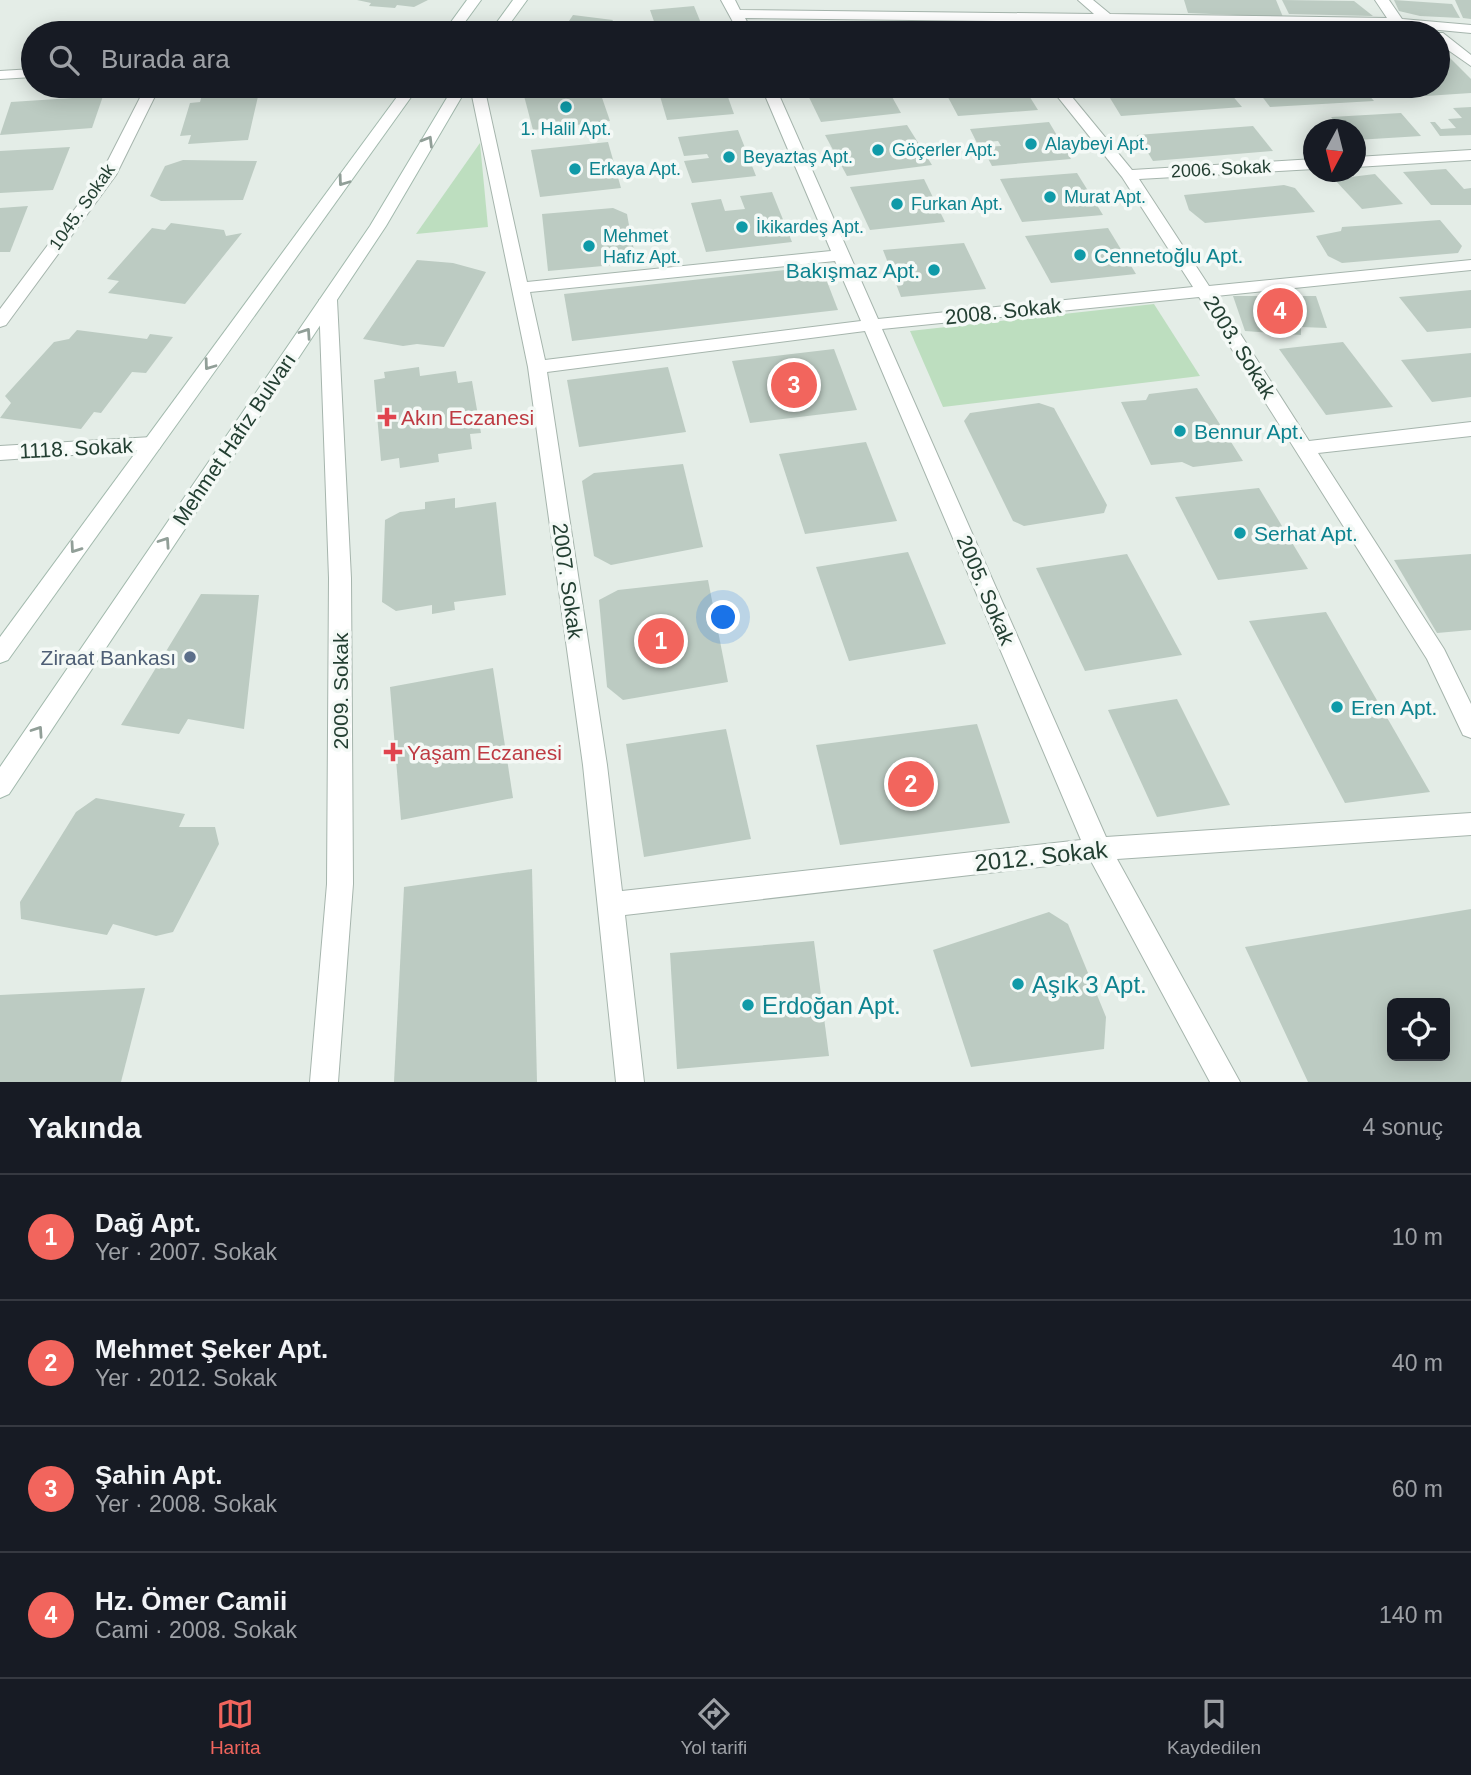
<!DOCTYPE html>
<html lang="tr">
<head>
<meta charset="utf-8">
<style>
	body { margin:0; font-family:Helvetica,sans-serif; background:#242831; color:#f1f3f6 }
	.controls { position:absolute; right:21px; bottom:21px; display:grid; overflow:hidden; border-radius:10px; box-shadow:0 4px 18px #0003 }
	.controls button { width:63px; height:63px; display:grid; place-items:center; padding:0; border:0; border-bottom:2px solid #363941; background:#171b24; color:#f1f3f6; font:35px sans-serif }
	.compass { position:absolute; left:1303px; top:119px; width:63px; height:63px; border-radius:50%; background:#171b24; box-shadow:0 4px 18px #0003; rotate:187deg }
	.you { position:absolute; left:724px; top:618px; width:24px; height:24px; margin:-18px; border:5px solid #fff; border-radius:50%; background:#1a73e8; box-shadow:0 0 0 10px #1a73e833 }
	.badge { display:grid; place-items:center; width:46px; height:46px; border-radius:50%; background:#f2655d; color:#fff; font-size:23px; font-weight:700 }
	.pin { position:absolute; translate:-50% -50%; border:4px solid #fff; box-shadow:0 2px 7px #0006 }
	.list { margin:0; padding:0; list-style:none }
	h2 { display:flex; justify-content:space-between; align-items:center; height:91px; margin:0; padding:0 28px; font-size:30px }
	h2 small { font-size:23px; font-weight:400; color:#9ea1a6 }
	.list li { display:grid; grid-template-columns:46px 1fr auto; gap:21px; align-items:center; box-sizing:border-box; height:126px; padding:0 28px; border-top:2px solid #363941 }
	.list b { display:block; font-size:26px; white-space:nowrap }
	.list p { margin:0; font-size:23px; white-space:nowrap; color:#9ea1a6 }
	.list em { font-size:23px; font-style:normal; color:#9ea1a6 }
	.icon { flex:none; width:38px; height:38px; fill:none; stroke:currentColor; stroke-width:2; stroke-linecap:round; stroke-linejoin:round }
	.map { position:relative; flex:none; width:1471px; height:1082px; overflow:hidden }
	.search { position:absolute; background:#171b24; box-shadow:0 4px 18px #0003; left:21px; right:21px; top:21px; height:77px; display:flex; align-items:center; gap:18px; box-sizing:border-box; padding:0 24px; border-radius:38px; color:#9ea1a6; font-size:26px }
	.sheet { height:595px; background:#171b24 }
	nav { display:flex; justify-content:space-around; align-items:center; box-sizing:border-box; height:98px; border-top:2px solid #363941; background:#171b24; font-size:19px; color:#9ea1a6 }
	nav a { display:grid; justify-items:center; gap:4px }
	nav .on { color:#f2655d }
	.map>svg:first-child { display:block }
	.green { fill:#bddebf }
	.building { fill:#bccbc2; fill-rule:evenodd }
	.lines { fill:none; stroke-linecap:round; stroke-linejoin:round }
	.street-casing { stroke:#a6b5ad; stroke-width:2 }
	.secondary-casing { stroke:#a2b9ad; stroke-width:2 }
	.street { fill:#fff; fill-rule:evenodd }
	.secondary { fill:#fff; fill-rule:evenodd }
	.oneway { stroke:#919f98 }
	.culture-dot { fill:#0f9aa8; stroke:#f4f9f6; stroke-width:2.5 }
	.health-dot { fill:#e0444e; stroke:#f4f9f6; stroke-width:2.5 }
	.service-dot { fill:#5c6f8a; stroke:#f4f9f6; stroke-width:2.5 }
	.labels { text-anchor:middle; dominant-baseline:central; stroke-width:7; stroke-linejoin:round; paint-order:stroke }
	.far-culture-label { font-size:18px; fill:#0d838f; stroke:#f4f9f6; text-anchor:start }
	.far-street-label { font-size:18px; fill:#233f32; stroke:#f4f9f6 }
	.culture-label { font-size:21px; fill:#0d838f; stroke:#f4f9f6; text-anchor:start }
	.street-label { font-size:21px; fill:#233f32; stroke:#f4f9f6 }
	.health-label { font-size:21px; fill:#be3a42; stroke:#f4f9f6; text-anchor:start }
	.service-label { font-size:21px; fill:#4e5e75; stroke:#f4f9f6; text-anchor:end }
	.near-street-label { font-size:24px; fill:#233f32; stroke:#f4f9f6 }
	.near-culture-label { font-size:24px; fill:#0d838f; stroke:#f4f9f6; text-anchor:start }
</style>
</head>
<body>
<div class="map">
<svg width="1471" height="1082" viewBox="0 0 1471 1082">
	<rect width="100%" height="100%" fill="#e4ede7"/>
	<g class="green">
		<polygon points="480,143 488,227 416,234"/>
		<polygon points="1154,304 1200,376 943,407 910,331"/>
	</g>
	<g class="building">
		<polygon points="357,0 428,0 414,7 397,5 395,8 369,6 371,3"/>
		<polygon points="1184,0 1276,0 1283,17 1188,13"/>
		<polygon points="1282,0 1354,1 1373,16 1289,14"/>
		<polygon points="1394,0 1452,4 1460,18 1420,16 1399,11"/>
		<polygon points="1455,0 1471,0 1471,19 1463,18"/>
		<polygon points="694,6 705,33 658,33 650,10"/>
		<polygon points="573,15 613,20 605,33 561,33"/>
		<polygon points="1148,23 1154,33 1038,33 1035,27"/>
		<polygon points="1448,56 1471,79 1471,93 1426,96 1416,86 1438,86 1438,57"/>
		<polygon points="576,86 598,86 610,121 533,130 523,92"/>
		<polygon points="657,86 724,86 734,114 667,120"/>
		<polygon points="833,86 886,86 901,113 821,122 805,89"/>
		<polygon points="942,86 1023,86 1038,110 958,116"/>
		<polygon points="1190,86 1224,86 1242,107 1121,116 1110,98 1115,91"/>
		<polygon points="1254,86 1361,86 1374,101 1270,107"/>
		<polygon points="259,92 248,140 188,144 191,135 180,136 190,103 200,102 202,95"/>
		<polygon points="103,96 92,128 0,135 11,102"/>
		<polygon points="1471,107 1471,135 1440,136 1430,122 1435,122 1441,129 1456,128 1448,119 1462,118 1453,108"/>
		<polygon points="1401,113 1421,136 1356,140 1356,130 1341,130 1331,117"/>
		<polygon points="1049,122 1071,159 992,166 982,147 1001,146 998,141 977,143 970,129"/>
		<polygon points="907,125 932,165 847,176 825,135"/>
		<polygon points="1253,126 1273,151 1153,161 1137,135"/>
		<polygon points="738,130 756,176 692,183 684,161 709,158 707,154 684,156 678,137"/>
		<polygon points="608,142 621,188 540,197 531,150"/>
		<polygon points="70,147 53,190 0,193 0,151"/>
		<polygon points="183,160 257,161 243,200 161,201 150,196 165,166"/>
		<polygon points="1446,169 1464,189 1471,188 1471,205 1431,205 1403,172"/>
		<polygon points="1077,173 1103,215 1022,222 1000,179"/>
		<polygon points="1375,174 1403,204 1362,209 1334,179"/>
		<polygon points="924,179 945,222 870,230 850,187"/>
		<polygon points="1284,185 1295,188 1315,212 1205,223 1189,210 1184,195"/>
		<polygon points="772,192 792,242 706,252 691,203 721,199 725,211 745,209 740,196"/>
		<polygon points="28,206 10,252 0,252 0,208"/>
		<polygon points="613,208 627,214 630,231 614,233 615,239 631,237 635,254 625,264 548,271 542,214"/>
		<polygon points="1440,220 1462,246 1458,253 1342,263 1328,256 1316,236 1341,231 1342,227"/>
		<polygon points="171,223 224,230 226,236 242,233 185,304 108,293 119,281 107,279 152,228 165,230"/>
		<polygon points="1108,228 1136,274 1051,283 1025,236"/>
		<polygon points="964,243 986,289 901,297 883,250"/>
		<polygon points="417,260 453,263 486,272 444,347 417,344 403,346 363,339"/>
		<polygon points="821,266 838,310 572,341 564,294"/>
		<polygon points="1471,290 1471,328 1427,332 1399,297"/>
		<polygon points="1233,296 1316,296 1327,328 1301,327 1301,335 1245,331"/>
		<polygon points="77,330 147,339 150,334 173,337 146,373 132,372 101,413 94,412 81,429 0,418 11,403 5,396 54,342 69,339"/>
		<polygon points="1343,342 1393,407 1326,415 1279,349"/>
		<polygon points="834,349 857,410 750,423 732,361"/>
		<polygon points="1471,353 1471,397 1432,402 1401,360"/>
		<polygon points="419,367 420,376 456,371 458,383 472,381 481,433 470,434 472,449 438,454 439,462 400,468 399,458 381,461 374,380 385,378 384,372"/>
		<polygon points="668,367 686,432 579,447 567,380"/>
		<polygon points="1197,388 1243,461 1193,467 1182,462 1151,465 1121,402 1146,400 1149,394"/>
		<polygon points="1039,403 1054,408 1107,505 1104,513 1024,526 1013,521 964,421 970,413"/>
		<polygon points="866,442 897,521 805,534 779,454"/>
		<polygon points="683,464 703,547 611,565 594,556 582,481 594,473"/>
		<polygon points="1259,488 1308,569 1218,580 1175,497"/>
		<polygon points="455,498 455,508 496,502 506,595 454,602 455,610 432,614 432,605 396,611 382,602 385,520 400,512 425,509 425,502"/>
		<polygon points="908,552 946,644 849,661 816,567"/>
		<polygon points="1127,554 1182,655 1085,671 1036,568"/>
		<polygon points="1471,554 1471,630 1437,633 1394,560"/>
		<polygon points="708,580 728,682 623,700 607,687 599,600 618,590"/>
		<polygon points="201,594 259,595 244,729 188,719 179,734 121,725"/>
		<polygon points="1326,612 1430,792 1345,803 1249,621"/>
		<polygon points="493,668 513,798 401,820 390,687"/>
		<polygon points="1177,699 1230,805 1157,817 1108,710"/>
		<polygon points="977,724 1010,823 840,845 816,745"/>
		<polygon points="726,729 751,839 644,857 626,744"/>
		<polygon points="96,798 185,814 179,827 215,827 219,844 173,932 156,936 113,924 107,935 21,919 20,902 76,812"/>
		<polygon points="532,869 537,1082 394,1082 404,887"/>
		<path d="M 1471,909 L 1471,1082 L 1308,1082 L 1245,947 ZM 1392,1003 L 1445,1003 L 1445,1056 L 1392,1056 Z"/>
		<polygon points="1049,912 1068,924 1106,1017 1104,1049 971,1067 933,950"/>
		<polygon points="814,941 829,1056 677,1069 670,953"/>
		<polygon points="145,988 121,1082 0,1082 0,995"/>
	</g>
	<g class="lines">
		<defs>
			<g id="street">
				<polygon points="721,0 735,0 740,10 1094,14 1078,0 1093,0 1110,14 1387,18 1375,0 1389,0 1402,19 1471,25 1471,33 1397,26 745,18 753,33 739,33"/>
				<polygon points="1433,33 1443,33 1471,55 1471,66 1438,43 1438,33"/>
				<polygon points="33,69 33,77 0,79 0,71"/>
				<polygon points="146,86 160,86 116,175 6,325 0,327 0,309 101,174"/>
				<path d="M 470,86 L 484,86 L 527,282 L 831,251 L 761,86 L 775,86 L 878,319 L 1193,287 L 1122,177 L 1049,86 L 1063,86 L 1132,170 L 1314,159 L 1314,169 L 1139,179 L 1209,286 L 1471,260 L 1471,270 L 1216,296 L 1309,441 L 1471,422 L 1471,436 L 1318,453 L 1444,649 L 1471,704 L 1471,738 L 1463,735 L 1427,659 L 1199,297 L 882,329 L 1106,837 L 1471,813 L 1471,835 L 1117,859 L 1240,1082 L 1210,1082 L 1091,861 L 625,915 L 644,1082 L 616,1082 L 583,765 L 528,367 ZM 835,261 L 861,321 L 545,360 L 530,292 ZM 865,331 L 1081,840 L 622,891 L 607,765 L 547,372 Z"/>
				<polygon points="1471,150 1471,160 1356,167 1356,157"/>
				<polygon points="328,295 337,300 351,578 353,884 338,1082 310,1082 327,884 329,578 319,300"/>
				<polygon points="152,437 162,444 159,449 0,460 0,446"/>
			</g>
			<g id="secondary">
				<polygon points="467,0 481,0 457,33 443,33"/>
				<polygon points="513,0 527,0 503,33 489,33"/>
				<polygon points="405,86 419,86 8,660 0,663 0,637"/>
				<polygon points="454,86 468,86 386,226 9,794 0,798 0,767 370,226"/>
			</g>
		</defs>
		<use href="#street" class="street-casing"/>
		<use href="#secondary" class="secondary-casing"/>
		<use href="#street" class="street"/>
		<use href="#secondary" class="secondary"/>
	</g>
	<defs><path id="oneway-chevron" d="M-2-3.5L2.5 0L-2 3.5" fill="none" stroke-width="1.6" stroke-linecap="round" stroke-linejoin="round" transform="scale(1.75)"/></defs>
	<g class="oneway">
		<use href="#oneway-chevron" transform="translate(428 141) rotate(-59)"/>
		<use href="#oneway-chevron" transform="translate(343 181) rotate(126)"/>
		<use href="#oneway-chevron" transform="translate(306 333) rotate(-56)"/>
		<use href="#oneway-chevron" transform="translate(209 365) rotate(126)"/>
		<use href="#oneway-chevron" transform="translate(165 542) rotate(-56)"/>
		<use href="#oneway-chevron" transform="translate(75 548) rotate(125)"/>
		<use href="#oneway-chevron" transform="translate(38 731) rotate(-56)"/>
	</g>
	<g class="culture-dot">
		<circle cx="566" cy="107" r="7"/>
		<circle cx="1031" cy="144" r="7"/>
		<circle cx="878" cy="150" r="7"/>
		<circle cx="729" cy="157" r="7"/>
		<circle cx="575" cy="169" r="7"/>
		<circle cx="1050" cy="197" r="7"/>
		<circle cx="897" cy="204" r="7"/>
		<circle cx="742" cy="227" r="7"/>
		<circle cx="589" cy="246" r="7"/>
		<circle cx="1080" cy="255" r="7"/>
		<circle cx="934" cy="270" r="7"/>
		<circle cx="1180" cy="431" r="7"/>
		<circle cx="1240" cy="533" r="7"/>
		<circle cx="1337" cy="707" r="7"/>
		<circle cx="1018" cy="984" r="7"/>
		<circle cx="748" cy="1005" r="7"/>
	</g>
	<g class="health-dot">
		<path d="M383.5 406.5h7v7h7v7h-7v7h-7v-7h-7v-7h7z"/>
		<path d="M389.5 741.5h7v7h7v7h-7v7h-7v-7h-7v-7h7z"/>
	</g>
	<circle class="service-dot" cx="190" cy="657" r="7"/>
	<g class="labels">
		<g class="far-culture-label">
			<text x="566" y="129" text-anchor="middle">1. Halil Apt.</text>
			<text x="1045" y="144">Alaybeyi Apt.</text>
			<text x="892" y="150">Göçerler Apt.</text>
			<text x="743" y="157">Beyaztaş Apt.</text>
			<text x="589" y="169">Erkaya Apt.</text>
			<text x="1064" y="197">Murat Apt.</text>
			<text x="911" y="204">Furkan Apt.</text>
			<text x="756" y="227">İkikardeş Apt.</text>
			<text x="603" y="236">Mehmet<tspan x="603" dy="21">Hafız Apt.</tspan></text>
		</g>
		<g class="far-street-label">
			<text transform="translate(1221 169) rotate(-3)">2006. Sokak</text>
			<text transform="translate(82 207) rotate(-55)">1045. Sokak</text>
		</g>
		<g class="culture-label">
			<text x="1094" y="255">Cennetoğlu Apt.</text>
			<text x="920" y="270" text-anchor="end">Bakışmaz Apt.</text>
			<text x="1194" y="431">Bennur Apt.</text>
			<text x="1254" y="533">Serhat Apt.</text>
			<text x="1351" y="707">Eren Apt.</text>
		</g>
		<g class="street-label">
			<text transform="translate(1003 311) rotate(-6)">2008. Sokak</text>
			<text transform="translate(1240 347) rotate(58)">2003. Sokak</text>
			<text transform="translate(234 439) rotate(-56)">Mehmet Hafız Bulvarı</text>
			<text transform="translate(76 448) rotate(-3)">1118. Sokak</text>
			<text transform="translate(568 581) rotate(82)">2007. Sokak</text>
			<text transform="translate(986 590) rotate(67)">2005. Sokak</text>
			<text transform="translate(340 691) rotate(-90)">2009. Sokak</text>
		</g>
		<g class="health-label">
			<text x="401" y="417">Akın Eczanesi</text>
			<text x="407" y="752">Yaşam Eczanesi</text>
		</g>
		<g class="service-label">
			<text x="176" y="657">Ziraat Bankası</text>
		</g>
		<g class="near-street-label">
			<text transform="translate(1041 856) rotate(-6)">2012. Sokak</text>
		</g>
		<g class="near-culture-label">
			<text x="1032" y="984">Aşık 3 Apt.</text>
			<text x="762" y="1005">Erdoğan Apt.</text>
		</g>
	</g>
</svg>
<div class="controls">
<button><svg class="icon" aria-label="locate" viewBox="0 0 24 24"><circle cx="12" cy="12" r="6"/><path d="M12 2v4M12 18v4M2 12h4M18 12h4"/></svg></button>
</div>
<svg class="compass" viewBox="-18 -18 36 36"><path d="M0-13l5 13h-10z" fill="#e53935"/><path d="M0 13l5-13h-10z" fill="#9ea1a6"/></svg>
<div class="you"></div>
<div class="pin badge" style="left:661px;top:641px">1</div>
<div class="pin badge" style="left:911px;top:784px">2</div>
<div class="pin badge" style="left:794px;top:385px">3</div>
<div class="pin badge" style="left:1280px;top:311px">4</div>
<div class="search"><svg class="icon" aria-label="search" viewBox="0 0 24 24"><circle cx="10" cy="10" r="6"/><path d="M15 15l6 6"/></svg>Burada ara</div>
</div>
<section class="sheet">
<h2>Yakında<small>4 sonuç</small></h2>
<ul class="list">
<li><span class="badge">1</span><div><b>Dağ Apt.</b><p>Yer · 2007. Sokak</p></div><em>10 m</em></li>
<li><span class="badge">2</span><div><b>Mehmet Şeker Apt.</b><p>Yer · 2012. Sokak</p></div><em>40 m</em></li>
<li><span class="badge">3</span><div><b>Şahin Apt.</b><p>Yer · 2008. Sokak</p></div><em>60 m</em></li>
<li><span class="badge">4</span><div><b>Hz. Ömer Camii</b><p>Cami · 2008. Sokak</p></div><em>140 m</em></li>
</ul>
</section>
<nav>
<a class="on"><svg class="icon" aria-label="map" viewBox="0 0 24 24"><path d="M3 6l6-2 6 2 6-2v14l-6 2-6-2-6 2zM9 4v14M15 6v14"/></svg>Harita</a>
<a><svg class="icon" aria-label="directions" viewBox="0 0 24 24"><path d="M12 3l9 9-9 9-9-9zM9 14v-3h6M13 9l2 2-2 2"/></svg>Yol tarifi</a>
<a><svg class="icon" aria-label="saved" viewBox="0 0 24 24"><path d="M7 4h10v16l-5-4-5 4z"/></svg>Kaydedilen</a>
</nav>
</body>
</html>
